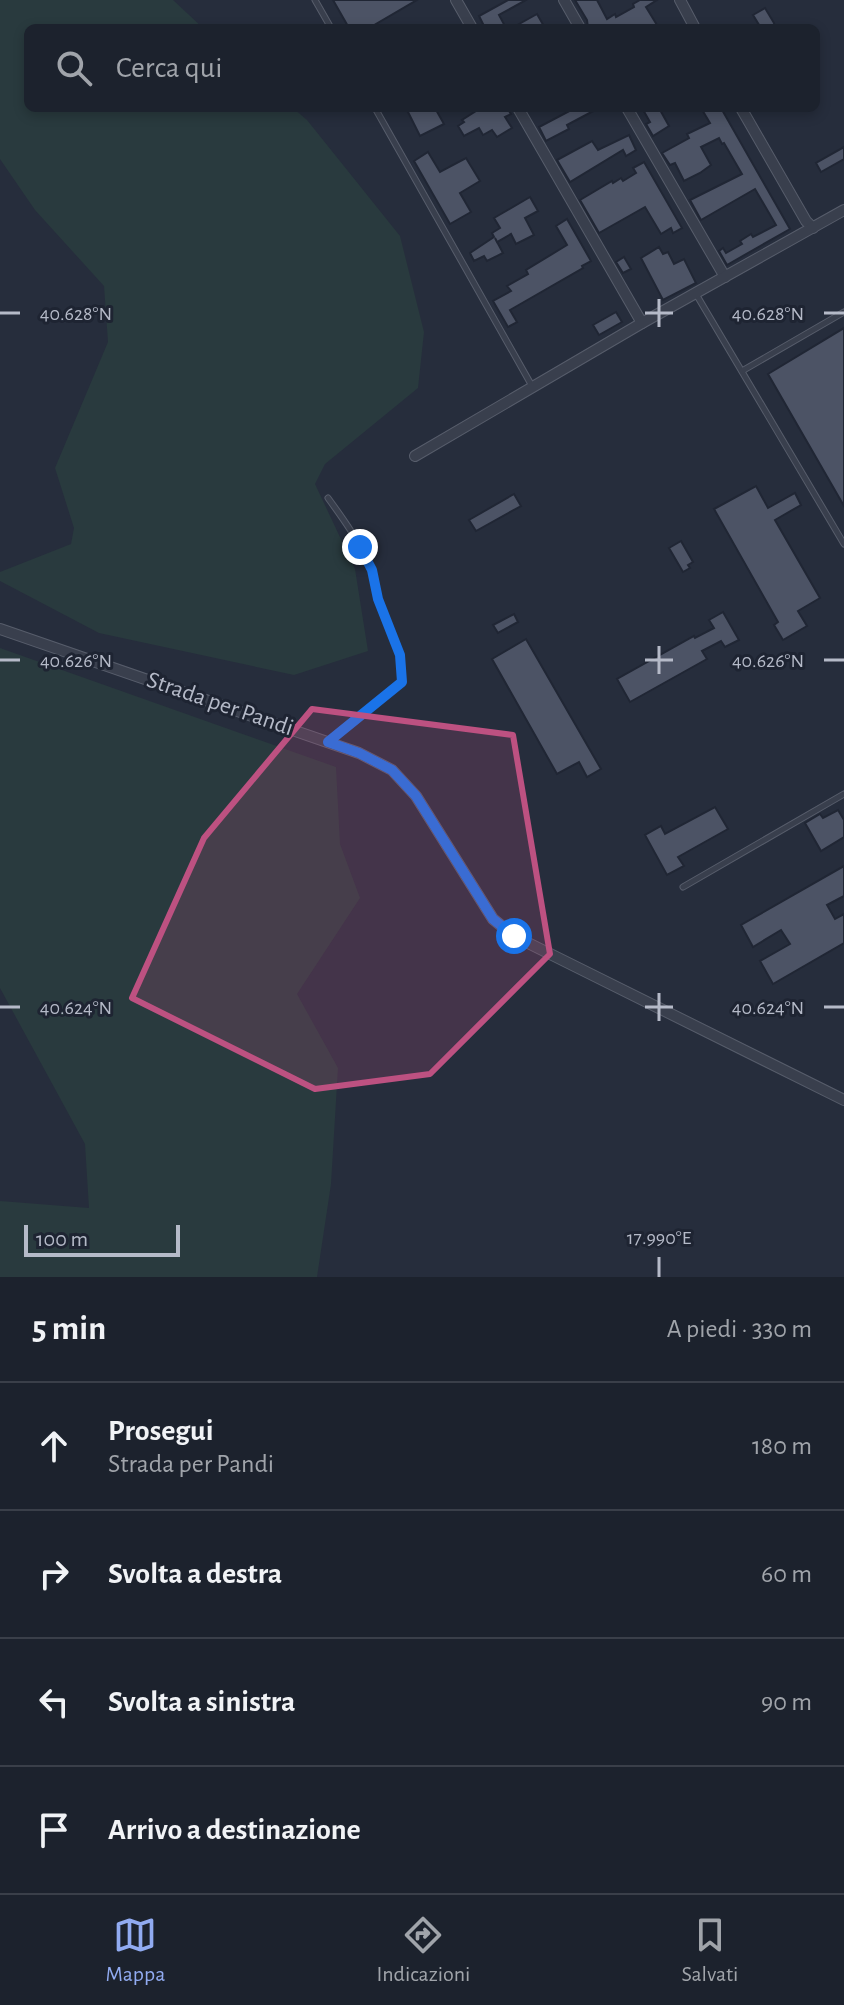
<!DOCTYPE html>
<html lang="it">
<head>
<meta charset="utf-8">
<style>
	body { margin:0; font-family:"Alegreya Sans",sans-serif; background:#252a35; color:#f1f3f6 }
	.scale { position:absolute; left:24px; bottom:20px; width:156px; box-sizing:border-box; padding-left:8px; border:4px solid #b5bac8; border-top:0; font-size:22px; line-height:28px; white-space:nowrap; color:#b5bac8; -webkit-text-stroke:6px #1e2432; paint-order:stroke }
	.stop { position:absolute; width:24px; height:24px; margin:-18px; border:6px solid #1a73e8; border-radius:50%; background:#fff }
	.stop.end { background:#1a73e8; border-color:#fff; box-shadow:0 2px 8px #0008 }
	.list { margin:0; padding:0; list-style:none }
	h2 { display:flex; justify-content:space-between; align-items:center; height:104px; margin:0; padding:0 32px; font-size:34px }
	h2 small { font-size:26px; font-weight:400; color:#a0a4aa }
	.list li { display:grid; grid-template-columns:52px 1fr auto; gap:24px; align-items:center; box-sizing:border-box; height:128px; padding:0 32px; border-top:2px solid #3a3f49 }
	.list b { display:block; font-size:30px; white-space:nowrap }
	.list p { margin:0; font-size:26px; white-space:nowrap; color:#a0a4aa }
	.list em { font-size:26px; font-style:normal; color:#a0a4aa }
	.icon { flex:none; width:44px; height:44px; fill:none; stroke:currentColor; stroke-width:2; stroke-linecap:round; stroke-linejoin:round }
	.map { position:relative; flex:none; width:844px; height:1277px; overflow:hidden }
	.search { position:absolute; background:#1c222d; box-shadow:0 4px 12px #0003; left:24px; right:24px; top:24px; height:88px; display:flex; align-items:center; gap:20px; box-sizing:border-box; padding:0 28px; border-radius:12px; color:#a0a4aa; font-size:30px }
	.sheet { height:616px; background:#1c222d }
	nav { display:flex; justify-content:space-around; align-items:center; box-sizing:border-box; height:112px; border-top:2px solid #3a3f49; background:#1c222d; font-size:22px; color:#a0a4aa }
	nav a { display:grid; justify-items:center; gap:4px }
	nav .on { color:#91abf1 }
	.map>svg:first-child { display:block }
	.green { fill:#293a3e }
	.building { fill:#4c5365; stroke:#202634; stroke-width:2 }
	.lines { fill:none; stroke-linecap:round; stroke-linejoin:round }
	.service-casing { stroke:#575d6b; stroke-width:7 }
	.minor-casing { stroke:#575d6b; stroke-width:12 }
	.service { stroke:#393f4d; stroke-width:5 }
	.minor { stroke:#393f4d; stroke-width:10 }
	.route { stroke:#1a73e8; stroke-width:10 }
	.marked { fill:#bd5181; fill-opacity:0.2; stroke:#bd5181; stroke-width:6; stroke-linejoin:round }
	.ticks { fill:none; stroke:#b5bac8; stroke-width:3 }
	.labels { text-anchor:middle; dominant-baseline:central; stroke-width:6; stroke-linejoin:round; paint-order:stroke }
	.street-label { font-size:24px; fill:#b5bac8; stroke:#1e2432 }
	.ticks-label { font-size:20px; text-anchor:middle; fill:#b5bac8; stroke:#1e2432; stroke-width:6; stroke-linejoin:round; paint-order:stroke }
</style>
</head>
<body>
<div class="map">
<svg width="844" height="1277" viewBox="0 0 844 1277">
	<rect width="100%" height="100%" fill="#262d3c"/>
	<g class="green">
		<polygon points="0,0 173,0 203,28 28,28 28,108 293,108 307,120 400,236 424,332 418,388 325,464 315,484 355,569 368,651 294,675 99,633 0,581 0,572 71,544 74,528 55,468 108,342 104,286 35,210 0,159"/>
		<polygon points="0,648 336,767 340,844 360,898 297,994 338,1068 331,1184 317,1277 0,1277 0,1201 89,1208 85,1144 0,988"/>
	</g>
	<g class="building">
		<polygon points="333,0 417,0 369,28 349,28"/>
		<polygon points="508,0 526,0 499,15 506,28 485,28 479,16"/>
		<polygon points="575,0 597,0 607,19 615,14 616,17 634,7 633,4 640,0 657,0 646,7 657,25 652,28 588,28 587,20"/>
		<polygon points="765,8 774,23 775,28 761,28 753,15"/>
		<polygon points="537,14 545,28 512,28"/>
		<polygon points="406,108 435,108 444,124 420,136"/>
		<polygon points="474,108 507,108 511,114 505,117 512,128 497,137 492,130 483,135 479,128 464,136 458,126 464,122 462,120 476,111"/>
		<polygon points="575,108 599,108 567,125 569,129 546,141 539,127"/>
		<polygon points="642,108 659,108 669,126 653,136 646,124 650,122"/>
		<polygon points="701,108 721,108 790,229 727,265 719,251 723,248 726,253 742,244 740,241 751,234 753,237 776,225 755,189 701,220 690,200 742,174 724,143 722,144 719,138 701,147 711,165 700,173 684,181 675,163 670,165 662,153 689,138 687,134 710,123"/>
		<polygon points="629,135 636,150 626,156 623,150 570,182 557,160 592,141 598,150"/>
		<polygon points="844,147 844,159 821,172 816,163"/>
		<polygon points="428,152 440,172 466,158 480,181 460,193 471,212 450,224 414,161"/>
		<polygon points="644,162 682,228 673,233 671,228 661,234 645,207 599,233 580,200 612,181 613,183 621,178 623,181 636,173 633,168"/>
		<polygon points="530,197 538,211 525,218 534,235 516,244 511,234 497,242 495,238 503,253 487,261 484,256 474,261 470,253 494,237 492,233 500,228 494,218"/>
		<polygon points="567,219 591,261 582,266 583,268 510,310 517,322 508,327 493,301 511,291 507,286 528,274 526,270 567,245 556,226"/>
		<polygon points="659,247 663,254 668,252 674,264 684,259 696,283 663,300 641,258"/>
		<polygon points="624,257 631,269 623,273 616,262"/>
		<polygon points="616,312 622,322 599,335 593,325"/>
		<polygon points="844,328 844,506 768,374"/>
		<polygon points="756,486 768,508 795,493 801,505 775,520 820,598 798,611 807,626 783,640 774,625 778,622 714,509"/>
		<polygon points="514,494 521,506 476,531 469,520"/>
		<polygon points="681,541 693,562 688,565 690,568 683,572 669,548"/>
		<polygon points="723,612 739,640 725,647 721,641 702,651 707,659 630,702 617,679 694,636 695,638 714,628 709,620"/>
		<polygon points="514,614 518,622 498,633 493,625"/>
		<polygon points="526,639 601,769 587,777 579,762 557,774 492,659"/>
		<polygon points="715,807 728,829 678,857 684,866 667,875 645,835 661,826 665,834"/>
		<polygon points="838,810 844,820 844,837 821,851 805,823 820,814 823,818"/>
		<polygon points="844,866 844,896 827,905 835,919 844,914 844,943 773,984 760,961 790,944 781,930 753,947 741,925"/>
	</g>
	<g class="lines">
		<defs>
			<g id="service">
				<polyline points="315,0 331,28"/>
				<polyline points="375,108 532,386"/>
				<polyline points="696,294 844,544"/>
				<polyline points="742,371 844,312"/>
				<path d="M 328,498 C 344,520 360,542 370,568 C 375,579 375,592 380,604 C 390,630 404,654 402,682 L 329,741"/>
				<polyline points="683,887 844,794"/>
			</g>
			<g id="minor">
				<polyline points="456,0 472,28"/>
				<polyline points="564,0 580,28"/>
				<polyline points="680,0 695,28"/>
				<polyline points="518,108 642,323"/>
				<polyline points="627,108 725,277"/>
				<polyline points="741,108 806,221 813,228"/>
				<polyline points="415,456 642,323 844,210"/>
				<polyline points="0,629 359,753 392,770 416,796 493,919 514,936 844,1100"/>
			</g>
		</defs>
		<use href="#service" class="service-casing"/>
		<use href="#minor" class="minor-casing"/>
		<use href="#service" class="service"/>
		<use href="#minor" class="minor"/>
	</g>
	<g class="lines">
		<polyline class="route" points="360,547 372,570 378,599 400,655 402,682 328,742 359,753 392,770 416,796 493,919 514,936"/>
	</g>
	<path class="marked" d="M 312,709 L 513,735 L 550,954 L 430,1074 L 315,1089 L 132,998 L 204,838 Z"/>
	<path class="ticks" d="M 659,299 L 659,327M 0,313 L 20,313M 645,313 L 673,313M 824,313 L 844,313M 659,646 L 659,674M 0,660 L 20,660M 645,660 L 673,660M 824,660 L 844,660M 659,993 L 659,1021M 0,1007 L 20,1007M 645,1007 L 673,1007M 824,1007 L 844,1007M 659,1257 L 659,1277"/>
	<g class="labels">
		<g class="street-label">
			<text transform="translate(220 704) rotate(19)">Strada per Pandi</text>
		</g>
	</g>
	<g class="ticks-label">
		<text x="76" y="320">40.628°N</text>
		<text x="768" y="320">40.628°N</text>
		<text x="76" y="667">40.626°N</text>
		<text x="768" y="667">40.626°N</text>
		<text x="76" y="1014">40.624°N</text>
		<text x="768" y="1014">40.624°N</text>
		<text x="659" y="1244">17.990°E</text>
	</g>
</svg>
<div class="scale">100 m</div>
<div class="stop" style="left:514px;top:936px"></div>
<div class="stop end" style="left:360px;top:547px"></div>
<div class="search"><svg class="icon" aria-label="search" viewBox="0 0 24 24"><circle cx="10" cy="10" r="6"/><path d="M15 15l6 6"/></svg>Cerca qui</div>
</div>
<section class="sheet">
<h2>5 min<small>A piedi · 330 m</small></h2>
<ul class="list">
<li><svg class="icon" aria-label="ahead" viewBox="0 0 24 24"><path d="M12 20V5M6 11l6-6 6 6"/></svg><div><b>Prosegui</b><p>Strada per Pandi</p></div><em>180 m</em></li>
<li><svg class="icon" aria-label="right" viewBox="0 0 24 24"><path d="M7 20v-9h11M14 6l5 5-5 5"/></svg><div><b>Svolta a destra</b></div><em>60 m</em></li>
<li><svg class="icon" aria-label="left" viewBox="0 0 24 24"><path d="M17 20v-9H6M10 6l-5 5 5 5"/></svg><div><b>Svolta a sinistra</b></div><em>90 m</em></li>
<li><svg class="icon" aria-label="arrive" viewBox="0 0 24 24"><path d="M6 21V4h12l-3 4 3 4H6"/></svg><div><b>Arrivo a destinazione</b></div></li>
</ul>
</section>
<nav>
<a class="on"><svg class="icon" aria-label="map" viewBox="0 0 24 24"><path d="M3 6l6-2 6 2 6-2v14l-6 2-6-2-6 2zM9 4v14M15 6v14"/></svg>Mappa</a>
<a><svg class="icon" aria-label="directions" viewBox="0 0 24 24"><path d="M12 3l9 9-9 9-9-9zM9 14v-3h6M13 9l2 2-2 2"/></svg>Indicazioni</a>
<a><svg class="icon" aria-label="saved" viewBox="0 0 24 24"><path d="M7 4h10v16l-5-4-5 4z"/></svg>Salvati</a>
</nav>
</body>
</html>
